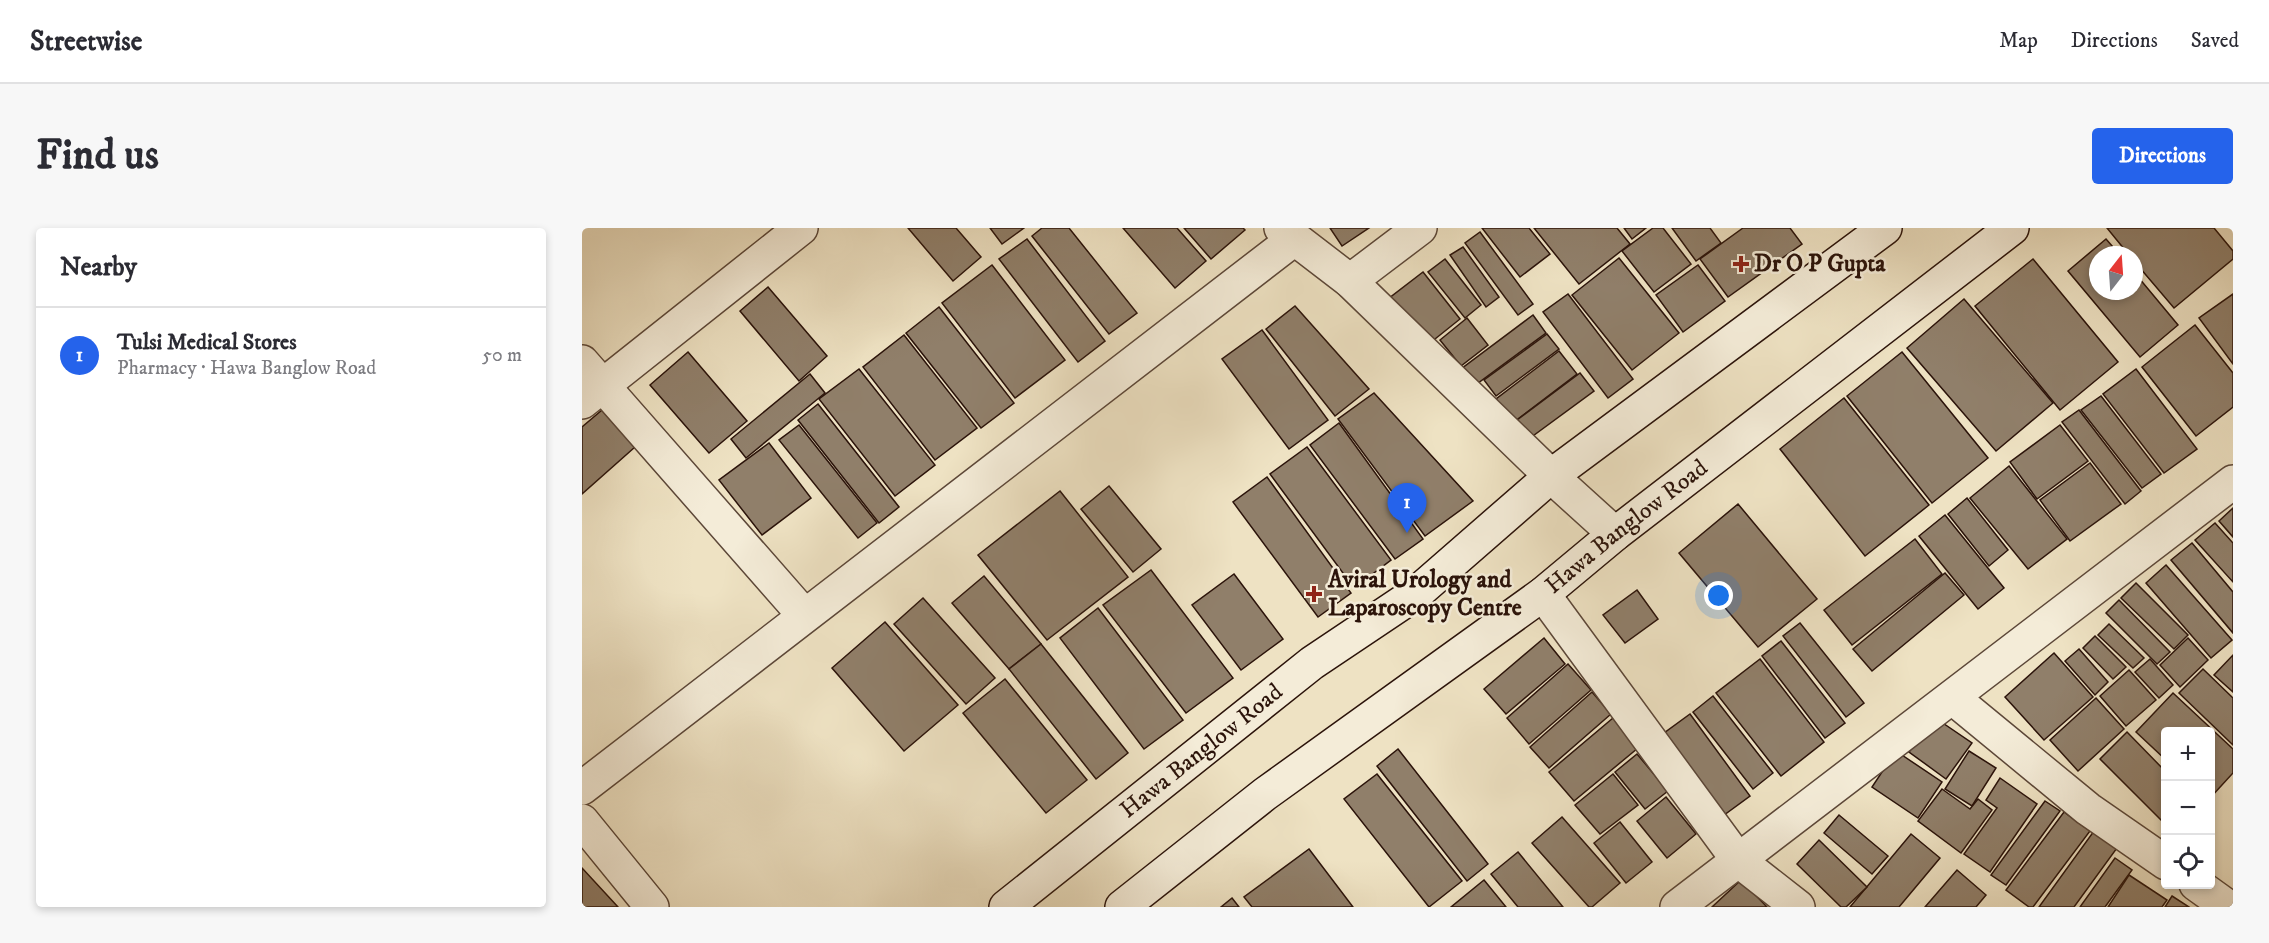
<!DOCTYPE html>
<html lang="en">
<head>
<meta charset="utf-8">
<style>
	body { margin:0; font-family:"IM FELL DW Pica",serif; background:#f7f7f7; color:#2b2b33 }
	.controls { position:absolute; right:18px; bottom:18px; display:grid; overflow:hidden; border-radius:6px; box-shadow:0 3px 9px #0003 }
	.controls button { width:54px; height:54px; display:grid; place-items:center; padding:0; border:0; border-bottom:2px solid #e1e1e2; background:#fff; color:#2b2b33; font:30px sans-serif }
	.compass { position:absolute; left:1507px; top:18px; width:54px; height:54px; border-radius:50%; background:#fff; box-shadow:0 3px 9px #0003; rotate:17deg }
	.you { position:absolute; left:1137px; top:368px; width:21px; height:21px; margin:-15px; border:4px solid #fff; border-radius:50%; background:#1a73e8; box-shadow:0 0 0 9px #1a73e833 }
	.badge { display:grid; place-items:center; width:39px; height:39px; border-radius:50%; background:#2563eb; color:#fff; font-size:20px; font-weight:700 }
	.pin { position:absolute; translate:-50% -50px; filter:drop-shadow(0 2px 3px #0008) }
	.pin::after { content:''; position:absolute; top:32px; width:21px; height:18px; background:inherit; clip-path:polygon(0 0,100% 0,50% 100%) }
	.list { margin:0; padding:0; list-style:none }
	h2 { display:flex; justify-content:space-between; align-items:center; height:78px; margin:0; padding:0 24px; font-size:26px }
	h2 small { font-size:20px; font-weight:400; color:#7c7c81 }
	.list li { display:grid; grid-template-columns:39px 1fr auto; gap:18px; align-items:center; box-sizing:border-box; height:96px; padding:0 24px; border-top:2px solid #e1e1e2 }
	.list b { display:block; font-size:22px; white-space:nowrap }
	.list p { margin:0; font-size:20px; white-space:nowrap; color:#7c7c81 }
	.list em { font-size:20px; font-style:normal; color:#7c7c81 }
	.icon { flex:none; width:33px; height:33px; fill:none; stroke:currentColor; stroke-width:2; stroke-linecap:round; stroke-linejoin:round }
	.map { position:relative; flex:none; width:1651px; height:679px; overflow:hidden; border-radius:6px }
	header { display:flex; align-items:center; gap:36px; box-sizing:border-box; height:84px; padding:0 30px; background:#fff; border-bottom:2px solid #e1e1e2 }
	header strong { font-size:28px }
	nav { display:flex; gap:33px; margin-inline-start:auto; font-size:21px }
	.intro { display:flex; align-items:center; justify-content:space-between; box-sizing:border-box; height:144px; padding:0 36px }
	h1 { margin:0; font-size:42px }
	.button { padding:15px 27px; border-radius:6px; background:#2563eb; color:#fff; font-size:21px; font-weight:700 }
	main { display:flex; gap:36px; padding:0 36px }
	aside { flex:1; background:#fff; border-radius:6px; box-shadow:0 3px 9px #0003 }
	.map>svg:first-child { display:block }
	.building { fill:#907f6a; stroke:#2b130a; stroke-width:1.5 }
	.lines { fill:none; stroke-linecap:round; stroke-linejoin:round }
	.street-casing { stroke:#5c4738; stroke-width:36 }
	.secondary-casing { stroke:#2b130a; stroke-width:36 }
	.street { stroke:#f4ecd8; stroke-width:33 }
	.secondary { stroke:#f4ecd8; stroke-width:33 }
	.poi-dot { fill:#8f2418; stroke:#f4ecd8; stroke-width:2 }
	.labels { text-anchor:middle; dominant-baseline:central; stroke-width:5; stroke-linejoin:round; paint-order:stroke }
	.poi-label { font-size:24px; font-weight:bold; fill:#2b130a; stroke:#f4ecd8; text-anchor:start }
	.street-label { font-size:24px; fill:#2b130a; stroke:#f4ecd8 }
</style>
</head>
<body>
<header>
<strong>Streetwise</strong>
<nav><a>Map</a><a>Directions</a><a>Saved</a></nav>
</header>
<div class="intro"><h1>Find us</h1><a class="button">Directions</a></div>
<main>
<aside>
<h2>Nearby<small></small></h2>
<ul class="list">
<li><span class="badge">1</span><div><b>Tulsi Medical Stores</b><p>Pharmacy · Hawa Banglow Road</p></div><em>50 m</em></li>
</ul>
</aside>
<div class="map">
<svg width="1651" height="679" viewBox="0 0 1651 679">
	<rect width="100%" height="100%" fill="#eee2c3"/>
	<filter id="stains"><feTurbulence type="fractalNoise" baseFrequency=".00333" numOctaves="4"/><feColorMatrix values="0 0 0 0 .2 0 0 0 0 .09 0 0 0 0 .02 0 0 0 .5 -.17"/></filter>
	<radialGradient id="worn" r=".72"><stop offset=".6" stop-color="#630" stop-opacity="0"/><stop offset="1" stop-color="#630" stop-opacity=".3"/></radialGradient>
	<g class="building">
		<polygon points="326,0 374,0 399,29 371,53"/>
		<polygon points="408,0 442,0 420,16"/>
		<polygon points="460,0 487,0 555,85 527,106 450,8"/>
		<polygon points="541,0 595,0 624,33 593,60"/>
		<polygon points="602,0 661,0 663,2 629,31"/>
		<polygon points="748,0 787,0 760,18"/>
		<polygon points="900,0 947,0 968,26 938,49"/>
		<polygon points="952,0 1035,0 1048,16 997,56"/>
		<polygon points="1042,0 1064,0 1050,11"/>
		<polygon points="1071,0 1081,0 1109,36 1072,64 1040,23"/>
		<polygon points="1090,0 1128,0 1139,15 1114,33"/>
		<polygon points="1161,0 1208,0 1220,16 1146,69 1118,31"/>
		<polygon points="1525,0 1632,0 1651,23 1651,31 1592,80 1552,33 1552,27 1547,27"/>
		<polygon points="898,4 951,76 936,87 883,15"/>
		<polygon points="445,11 523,113 496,134 417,31"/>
		<polygon points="1524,11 1538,27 1516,27 1516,63 1552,63 1552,44 1596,97 1558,129 1486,43"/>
		<polygon points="881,19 917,69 904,79 868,27"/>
		<polygon points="1037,30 1097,105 1050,142 990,67"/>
		<polygon points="863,31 899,77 883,90 846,44"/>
		<polygon points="1451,31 1536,134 1478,182 1393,78"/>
		<polygon points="410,37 483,132 433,170 360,75"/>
		<polygon points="1116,37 1143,73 1101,104 1074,67"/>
		<polygon points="841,44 878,91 843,119 806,71"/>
		<polygon points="186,59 245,128 217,153 158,83"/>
		<polygon points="986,66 1051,151 1026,170 961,84"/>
		<polygon points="1651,66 1651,136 1617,90"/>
		<polygon points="1382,71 1471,175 1414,223 1325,120"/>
		<polygon points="713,78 787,161 753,188 684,101"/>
		<polygon points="357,79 432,175 399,200 324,105"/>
		<polygon points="951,87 964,105 888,161 875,144"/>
		<polygon points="885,90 906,117 879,138 858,112"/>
		<polygon points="1613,97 1651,145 1651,179 1614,208 1560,139"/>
		<polygon points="680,102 746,192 707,221 640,131"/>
		<polygon points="965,106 977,121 914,168 902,152"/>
		<polygon points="322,107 395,200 353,232 281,139"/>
		<polygon points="977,123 995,146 932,194 914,171"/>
		<polygon points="106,124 165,193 127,225 68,157"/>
		<polygon points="1320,124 1406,230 1350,275 1265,168"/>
		<polygon points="277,141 353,237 313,268 237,171"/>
		<polygon points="1554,141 1615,221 1582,245 1521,166"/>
		<polygon points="998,145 1012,163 944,213 931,195"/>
		<polygon points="228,146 243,165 164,230 149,211"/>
		<polygon points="792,165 891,273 843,308 756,191"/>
		<polygon points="1519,168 1579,246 1560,260 1499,182"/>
		<polygon points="1262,170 1347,277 1283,328 1198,221"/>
		<polygon points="236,176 317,279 297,295 216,192"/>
		<polygon points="20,182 53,219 0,266 0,199"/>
		<polygon points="1497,182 1559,263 1543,276 1480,194"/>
		<polygon points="757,195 841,311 813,331 728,217"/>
		<polygon points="217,197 295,295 276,310 197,212"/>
		<polygon points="1478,197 1506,233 1455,271 1428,234"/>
		<polygon points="187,215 229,270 180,307 137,252"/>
		<polygon points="725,219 809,332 772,360 688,246"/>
		<polygon points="1508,235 1539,276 1488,313 1458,272"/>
		<polygon points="1427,238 1485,311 1446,341 1388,270"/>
		<polygon points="685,249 769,365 736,389 651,274"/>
		<polygon points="527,258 579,321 551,344 499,281"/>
		<polygon points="478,263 546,349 465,412 396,327"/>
		<polygon points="1385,270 1426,322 1407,338 1366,286"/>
		<polygon points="1156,276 1235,371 1176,419 1097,325"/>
		<polygon points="1651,280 1651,309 1637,293"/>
		<polygon points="1363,287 1422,360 1396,381 1337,308"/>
		<polygon points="1633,295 1651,315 1651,354 1613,312"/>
		<polygon points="1333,311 1360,346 1270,417 1242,382"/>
		<polygon points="1610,315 1651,364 1651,405 1589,332"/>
		<polygon points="1584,337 1650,412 1629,430 1564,355"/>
		<polygon points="569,342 651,450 604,485 521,377"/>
		<polygon points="1363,345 1382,367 1290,443 1271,421"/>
		<polygon points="652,346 701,411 659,442 610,377"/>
		<polygon points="402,348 459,416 427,441 370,375"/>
		<polygon points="1554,355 1606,407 1592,421 1539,370"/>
		<polygon points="1055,362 1076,391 1043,415 1021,387"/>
		<polygon points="341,370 413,450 384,476 312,396"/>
		<polygon points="1537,372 1588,424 1575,436 1524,385"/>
		<polygon points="516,380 601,492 562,521 478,410"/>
		<polygon points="303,394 376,477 322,523 250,440"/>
		<polygon points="1218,395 1282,475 1264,489 1201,408"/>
		<polygon points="1527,396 1562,430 1551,440 1516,407"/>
		<polygon points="1513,408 1544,439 1531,451 1501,420"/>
		<polygon points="962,410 983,436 924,486 902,461"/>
		<polygon points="1606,410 1626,432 1598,459 1578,437"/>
		<polygon points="1199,413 1263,495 1243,510 1180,428"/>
		<polygon points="459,416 546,525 514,551 427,441"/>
		<polygon points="1497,421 1526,454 1513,467 1483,433"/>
		<polygon points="1472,425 1511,469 1462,512 1423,469"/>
		<polygon points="1651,427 1651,464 1632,447"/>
		<polygon points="1178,431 1242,514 1199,548 1134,465"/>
		<polygon points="1568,431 1591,457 1577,470 1553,444"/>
		<polygon points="986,436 1009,462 947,516 925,490"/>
		<polygon points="1621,441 1651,470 1651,517 1597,465"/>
		<polygon points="1547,442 1574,472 1544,498 1518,468"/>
		<polygon points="423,451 505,552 464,585 381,485"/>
		<polygon points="1010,464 1029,486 967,540 948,519"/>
		<polygon points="1591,465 1651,521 1651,545 1628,570 1628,503 1584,503 1584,532 1554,504"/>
		<polygon points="1131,468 1191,545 1171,561 1111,484"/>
		<polygon points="1514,470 1542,501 1496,543 1468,512"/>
		<polygon points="1108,486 1168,568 1138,590 1078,508"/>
		<polygon points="1352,489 1390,515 1364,551 1327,524"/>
		<polygon points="1031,490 1056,520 992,573 967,544"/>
		<polygon points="1545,504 1584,544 1584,597 1518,531"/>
		<polygon points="816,521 906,636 885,653 795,538"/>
		<polygon points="1314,523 1360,554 1336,590 1290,559"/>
		<polygon points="1387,523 1414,540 1390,578 1363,561"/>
		<polygon points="1055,526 1086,563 1063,581 1033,544"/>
		<polygon points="795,546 880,653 847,679 762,571"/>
		<polygon points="1031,546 1056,577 1018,606 993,577"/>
		<polygon points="1418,550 1455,576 1408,644 1382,626 1415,580 1404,572"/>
		<polygon points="1360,561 1388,581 1396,571 1410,582 1379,625 1336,593"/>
		<polygon points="1084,569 1114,606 1085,630 1055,593"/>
		<polygon points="1463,573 1478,583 1424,657 1409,647"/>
		<polygon points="1482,584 1508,603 1451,679 1447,679 1424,662"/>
		<polygon points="1257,587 1306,628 1290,646 1242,605"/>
		<polygon points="980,589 1038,655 1010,679 1007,679 950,615"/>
		<polygon points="1038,594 1070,634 1044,655 1012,615"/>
		<polygon points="1512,603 1535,620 1492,679 1457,679"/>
		<polygon points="1329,606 1358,630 1317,679 1268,679"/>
		<polygon points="1237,612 1285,659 1264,679 1259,679 1215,636"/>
		<polygon points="727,621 771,679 670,679 662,669"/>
		<polygon points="936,624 981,679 936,679 909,646"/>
		<polygon points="1533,630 1550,642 1523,679 1498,679"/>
		<polygon points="0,640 36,679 0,679"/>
		<polygon points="1375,642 1404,667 1394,679 1343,679"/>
		<polygon points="1547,647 1585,672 1580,679 1526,679"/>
		<polygon points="902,652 924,679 869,679"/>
		<polygon points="1159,652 1185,679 1130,679"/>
		<polygon points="1590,668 1607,679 1583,679"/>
		<polygon points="650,670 657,679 639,679"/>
	</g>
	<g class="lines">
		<defs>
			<g id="street">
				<polyline points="699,0 768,53 969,248 1033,306"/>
				<polyline points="768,53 838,0"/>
				<polyline points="0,134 222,387"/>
				<polyline points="0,174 219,0"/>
				<polyline points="961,366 1156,632 1216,679"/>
				<polyline points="1371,470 1506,581 1584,635"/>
				<polyline points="0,560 712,11"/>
				<polyline points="0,593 70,679"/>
				<polyline points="1614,656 1646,679"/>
				<polyline points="1095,679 1651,254"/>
			</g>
			<g id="secondary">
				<path id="s1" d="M 424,679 L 730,435 L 836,364 L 969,248 L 1303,0"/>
				<path id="s2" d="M 540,679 L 683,566 L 961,366 L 1033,306 L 1430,0"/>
			</g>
		</defs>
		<use href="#street" class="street-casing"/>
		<use href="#secondary" class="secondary-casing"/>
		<use href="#street" class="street"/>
		<use href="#secondary" class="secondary"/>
	</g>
	<g class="poi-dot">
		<path d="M1156 27h6v6h6v6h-6v6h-6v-6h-6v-6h6z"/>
		<path d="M729 357h6v6h6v6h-6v6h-6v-6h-6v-6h6z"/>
	</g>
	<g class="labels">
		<g class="poi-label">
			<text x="1172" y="36">Dr O P Gupta</text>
			<text x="746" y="352">Aviral Urology and<tspan x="746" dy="28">Laparoscopy Centre</tspan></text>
		</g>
		<g class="street-label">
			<text stroke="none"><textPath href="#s2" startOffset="632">Hawa Banglow Road</textPath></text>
			<text stroke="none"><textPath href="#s1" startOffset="250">Hawa Banglow Road</textPath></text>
		</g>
	</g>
	<rect width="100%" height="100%" filter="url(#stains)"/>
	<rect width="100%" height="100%" fill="url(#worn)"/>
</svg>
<div class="controls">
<button>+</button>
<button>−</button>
<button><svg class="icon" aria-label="locate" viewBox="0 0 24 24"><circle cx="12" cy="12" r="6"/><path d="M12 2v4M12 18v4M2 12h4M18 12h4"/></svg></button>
</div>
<svg class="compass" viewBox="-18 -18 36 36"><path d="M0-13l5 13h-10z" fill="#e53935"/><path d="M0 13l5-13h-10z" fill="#7c7c81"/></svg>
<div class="you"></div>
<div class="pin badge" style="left:825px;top:305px">1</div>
</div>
</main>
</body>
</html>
